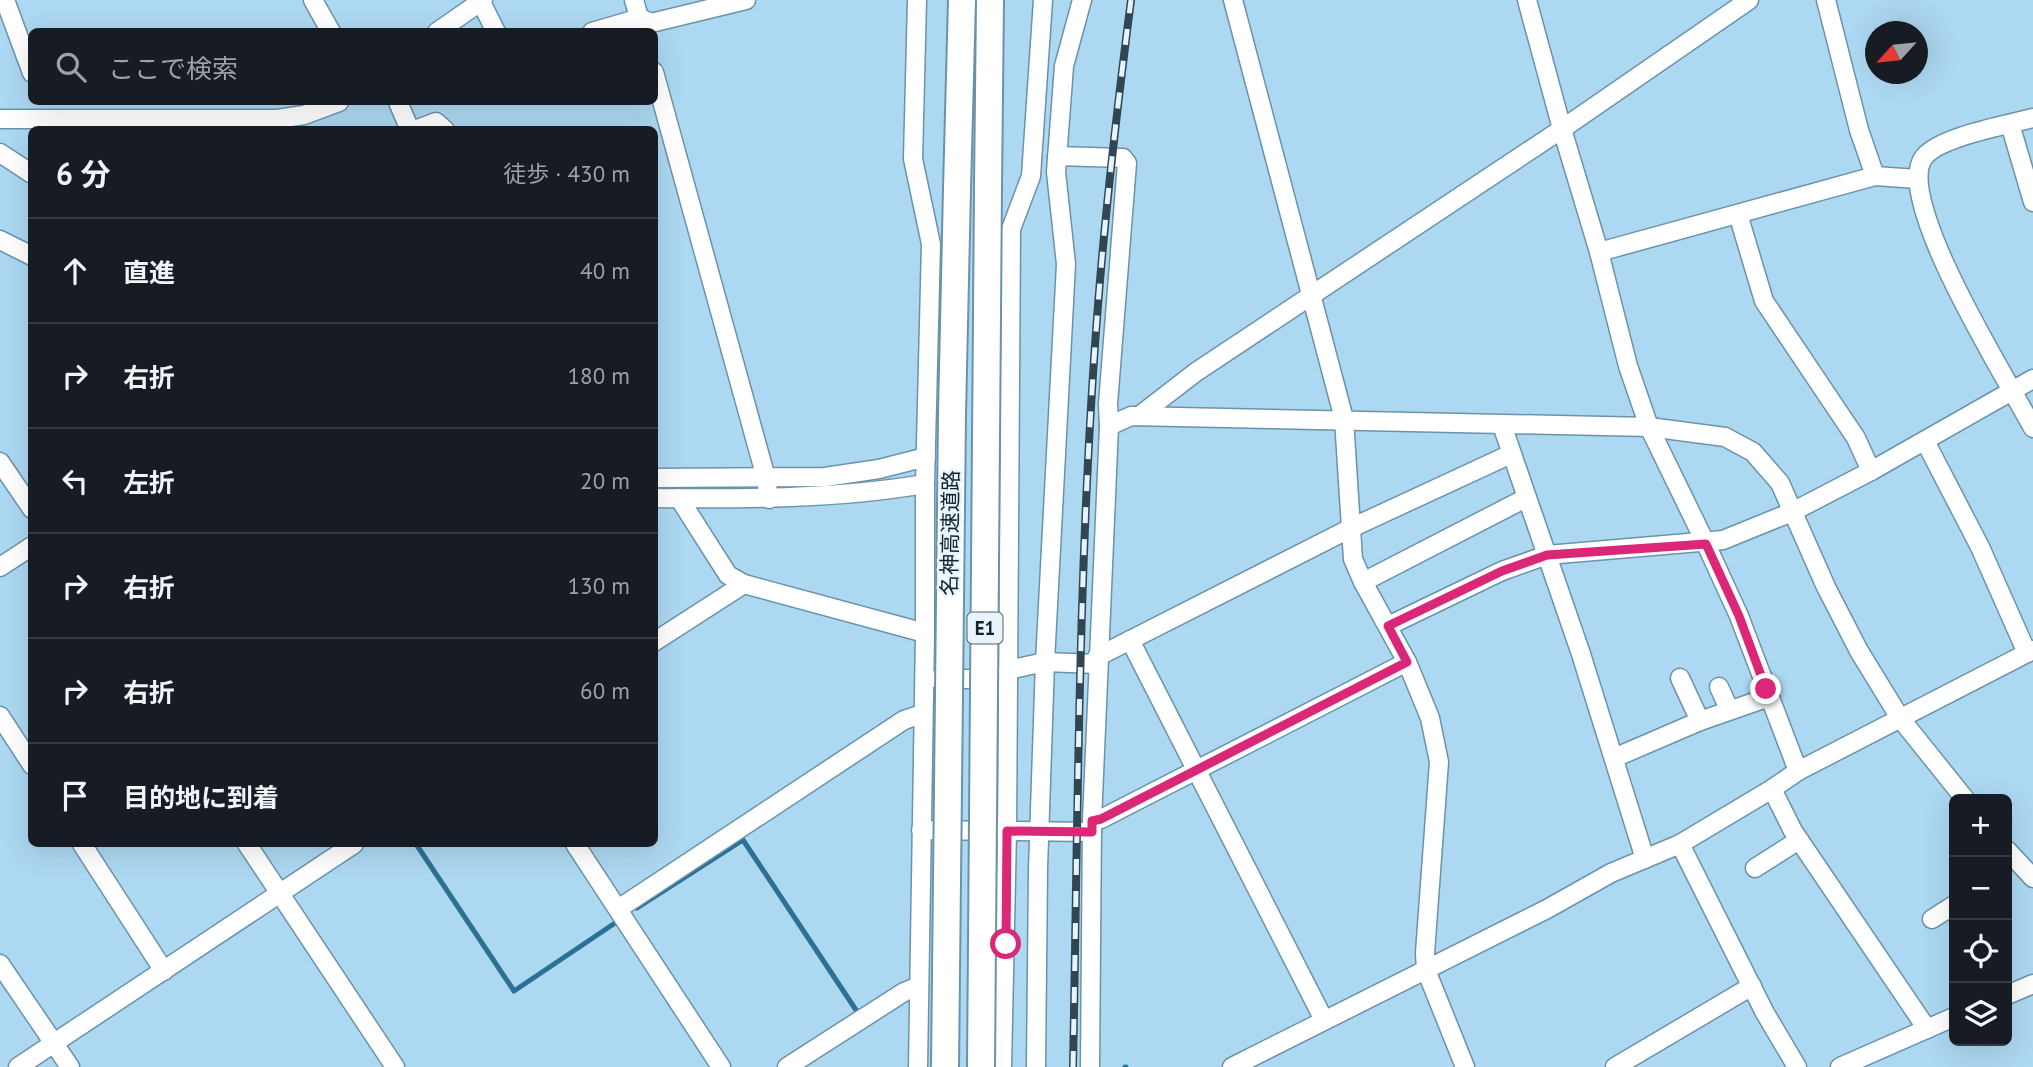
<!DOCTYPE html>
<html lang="ja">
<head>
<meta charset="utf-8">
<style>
	body { margin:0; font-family:"PT Sans","Noto Sans JP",sans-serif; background:#242831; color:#f1f3f6 }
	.controls { position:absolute; right:21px; bottom:21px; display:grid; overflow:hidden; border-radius:10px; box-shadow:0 7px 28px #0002 }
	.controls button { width:63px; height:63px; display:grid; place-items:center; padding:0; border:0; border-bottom:2px solid #363941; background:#171b24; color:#f1f3f6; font:35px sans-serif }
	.compass { position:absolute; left:1865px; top:21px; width:63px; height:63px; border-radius:50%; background:#171b24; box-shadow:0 7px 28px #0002; rotate:243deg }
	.stop { position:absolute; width:21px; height:21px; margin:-16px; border:5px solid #db2777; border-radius:50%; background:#fff }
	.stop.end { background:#db2777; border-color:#fff; box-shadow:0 2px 7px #0008 }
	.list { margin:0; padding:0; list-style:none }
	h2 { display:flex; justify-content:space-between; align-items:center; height:91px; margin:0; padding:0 28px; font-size:30px }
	h2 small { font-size:23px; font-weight:400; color:#9ea1a6 }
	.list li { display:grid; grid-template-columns:46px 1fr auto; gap:21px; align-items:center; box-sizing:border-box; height:105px; padding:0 28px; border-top:2px solid #363941 }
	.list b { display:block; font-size:26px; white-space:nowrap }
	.list em { font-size:23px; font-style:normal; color:#9ea1a6 }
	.icon { flex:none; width:38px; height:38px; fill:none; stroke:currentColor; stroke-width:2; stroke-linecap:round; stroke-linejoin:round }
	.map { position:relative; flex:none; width:2033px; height:1067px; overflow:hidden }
	.search { position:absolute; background:#171b24; box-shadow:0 7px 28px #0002; left:28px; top:28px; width:630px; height:77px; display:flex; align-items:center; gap:18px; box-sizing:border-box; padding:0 24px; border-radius:10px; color:#9ea1a6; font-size:26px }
	.panel { position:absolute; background:#171b24; box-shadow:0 7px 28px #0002; left:28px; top:126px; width:630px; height:721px; border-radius:10px }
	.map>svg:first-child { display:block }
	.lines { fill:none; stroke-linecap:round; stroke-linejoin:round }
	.stream { stroke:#2b7193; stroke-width:5 }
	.minor-casing { stroke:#6a93aa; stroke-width:21 }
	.highway-casing { stroke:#6a93aa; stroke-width:30 }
	.minor { stroke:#fff; stroke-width:18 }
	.highway { stroke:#fff; stroke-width:26 }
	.rail-casing { stroke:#304653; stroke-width:8 }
	.rail { stroke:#e8f4fc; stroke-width:5; stroke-dasharray:16; stroke-linecap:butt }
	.highway-bridge-casing { stroke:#6a93aa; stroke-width:30; stroke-linecap:butt }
	.highway-bridge { stroke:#fff; stroke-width:26 }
	.route { stroke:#db2777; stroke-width:9 }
	.labels { text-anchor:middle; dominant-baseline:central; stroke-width:5; stroke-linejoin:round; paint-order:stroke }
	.shield { fill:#e8f4fc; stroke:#52616a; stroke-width:2 }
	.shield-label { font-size:19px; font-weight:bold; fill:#11222b }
	.street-label { font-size:21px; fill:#11222b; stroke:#e8f4fc }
</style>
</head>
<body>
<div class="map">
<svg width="2033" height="1067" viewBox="0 0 2033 1067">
	<rect width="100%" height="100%" fill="#add8f2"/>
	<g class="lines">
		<g class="stream">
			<polyline points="416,844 514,991 621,919"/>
			<polyline points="637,908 743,840 858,1013"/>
			<polyline points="1125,1067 1126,1067"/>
		</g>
		<defs>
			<g id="minor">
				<polyline points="5,0 32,73"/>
				<polyline points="313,0 331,32"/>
				<polyline points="480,0 496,32"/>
				<polyline points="634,0 642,28"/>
				<polyline points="917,0 913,159 931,244 925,484 925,633 918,1067"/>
				<polyline points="1233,0 1344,419 1353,559 1363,582 1407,662 1430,718 1439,762 1425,953 1426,970 1465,1067"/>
				<polyline points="1527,0 1562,129 1599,252 1628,366 1649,427 1706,544 1739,616 1798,771"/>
				<polyline points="1826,0 1859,130 1875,176"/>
				<polyline points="437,32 483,0"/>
				<polyline points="592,32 640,18 651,23 746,0"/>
				<polyline points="654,72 766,478 769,499"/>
				<polyline points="398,102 410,130"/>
				<path d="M 2033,118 C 2007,125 1939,137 1924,157 C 1892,198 2010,384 2033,428"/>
				<polyline points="0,119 277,119 304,115 339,102"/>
				<polyline points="2010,124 2033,202"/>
				<polyline points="415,130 436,122 445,130"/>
				<polyline points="0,153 32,174"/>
				<polyline points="1057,156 1123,158 1127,163 1108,404 1109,426"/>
				<polyline points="1738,214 1764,301 1856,438 1871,471"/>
				<polyline points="0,240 32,256"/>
				<polyline points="1599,252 1875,176 1917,179"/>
				<polyline points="1139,416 1196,372 1562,129 1749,0"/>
				<polyline points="1502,425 1581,654 1645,859"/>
				<polyline points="1925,441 1980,547 2027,653"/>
				<polyline points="0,462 32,509"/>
				<polyline points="654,478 825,477 879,469 926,457"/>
				<path d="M 654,498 C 745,499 835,499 925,484"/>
				<polyline points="679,498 728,575 744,584 925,633"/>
				<polyline points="0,567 32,546"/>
				<polyline points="1363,582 1526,498"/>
				<polyline points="1388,626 1502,571 1547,555 1723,540 1792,512 1871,471 2033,379"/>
				<polyline points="1130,640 1324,1020"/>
				<polyline points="654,642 744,584"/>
				<polyline points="1097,657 1349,529 1511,454"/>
				<polyline points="1008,670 1045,662 1097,664"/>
				<polyline points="1680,678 1700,721"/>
				<polyline points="938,679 994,679"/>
				<polyline points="1719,687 1729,709"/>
				<polyline points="0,716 32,765"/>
				<polyline points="1614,758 1700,721 1769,697"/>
				<polyline points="1772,789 1793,831 1927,1029"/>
				<polyline points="1092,821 1101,819 1407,662"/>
				<polyline points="921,830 1092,832"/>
				<polyline points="82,844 164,971"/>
				<polyline points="247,844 395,1067"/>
				<polyline points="575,844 721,1067"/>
				<polyline points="1680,844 1765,1013 1797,1067"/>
				<polyline points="2007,850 2033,878"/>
				<polyline points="1755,868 1799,840"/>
				<polyline points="618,909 904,720 922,714"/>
				<polyline points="1932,919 1954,905"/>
				<polyline points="0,964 70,1067"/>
				<polyline points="2007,995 2033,984"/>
				<polyline points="18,1067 354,844"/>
				<polyline points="787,1067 904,992 919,986"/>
				<polyline points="1002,1067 1007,831 1011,229 1031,176 1043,0"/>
				<polyline points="1036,1067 1038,869 1045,662 1066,264 1056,172 1064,66 1082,0"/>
				<polyline points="1090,1067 1092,821 1109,426 1131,416 1649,427 1725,437 1753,452 1780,483 1826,587 1859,651 1900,718 1965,799"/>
				<polyline points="1232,1067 1547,909 1611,873 1680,844 1772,789 1798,771 2033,650"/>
				<polyline points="1615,1067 1752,986"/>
				<polyline points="1840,1067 1954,1017"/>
			</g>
			<g id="highway">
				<polyline points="988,188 990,0"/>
				<polyline points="957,189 962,0"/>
			</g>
		</defs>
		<use href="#minor" class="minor-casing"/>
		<use href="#highway" class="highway-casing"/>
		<use href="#minor" class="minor"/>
		<use href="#highway" class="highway"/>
		<defs>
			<path id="rail" d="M 1073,1067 C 1078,813 1078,558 1098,305 C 1106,203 1118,101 1131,0"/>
		</defs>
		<use href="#rail" class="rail-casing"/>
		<use href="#rail" class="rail"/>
		<defs>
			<g id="highway-bridge">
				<polyline points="945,1067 952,414 957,189"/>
				<polyline points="981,1067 988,188"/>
			</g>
		</defs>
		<use href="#highway-bridge" class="highway-bridge-casing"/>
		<use href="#highway-bridge" class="highway-bridge"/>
	</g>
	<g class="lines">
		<polyline class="route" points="1006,944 1007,831 1092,832 1092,821 1101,819 1407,662 1388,626 1502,571 1547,555 1706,544 1739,616 1766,689"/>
	</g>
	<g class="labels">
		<rect class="shield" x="967.5" y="612.5" width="35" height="31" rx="5"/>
		<g class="shield-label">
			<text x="985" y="628">E1</text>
		</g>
		<g class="street-label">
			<text transform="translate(950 533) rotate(-89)">名神高速道路</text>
		</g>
	</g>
</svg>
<div class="controls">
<button>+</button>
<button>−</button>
<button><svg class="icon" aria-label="locate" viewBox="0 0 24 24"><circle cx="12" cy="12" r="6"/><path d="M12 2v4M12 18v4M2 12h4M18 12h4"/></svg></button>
<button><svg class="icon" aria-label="layers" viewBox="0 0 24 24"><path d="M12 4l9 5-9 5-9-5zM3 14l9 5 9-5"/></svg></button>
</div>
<svg class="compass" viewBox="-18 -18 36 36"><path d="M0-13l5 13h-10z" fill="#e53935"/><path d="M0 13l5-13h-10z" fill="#9ea1a6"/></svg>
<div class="stop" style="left:1006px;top:944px"></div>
<div class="stop end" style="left:1766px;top:689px"></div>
<div class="search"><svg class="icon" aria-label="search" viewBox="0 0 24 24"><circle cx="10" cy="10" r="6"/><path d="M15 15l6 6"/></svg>ここで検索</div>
<section class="panel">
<h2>6 分<small>徒歩 · 430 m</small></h2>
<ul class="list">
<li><svg class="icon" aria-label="ahead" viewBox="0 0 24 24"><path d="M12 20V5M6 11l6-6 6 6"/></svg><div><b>直進</b></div><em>40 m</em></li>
<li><svg class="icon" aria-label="right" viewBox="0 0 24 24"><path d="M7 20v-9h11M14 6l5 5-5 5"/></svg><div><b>右折</b></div><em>180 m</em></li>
<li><svg class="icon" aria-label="left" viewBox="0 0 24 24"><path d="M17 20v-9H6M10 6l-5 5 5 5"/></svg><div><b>左折</b></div><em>20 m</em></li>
<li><svg class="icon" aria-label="right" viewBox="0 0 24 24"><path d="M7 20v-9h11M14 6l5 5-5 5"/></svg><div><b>右折</b></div><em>130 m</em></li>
<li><svg class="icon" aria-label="right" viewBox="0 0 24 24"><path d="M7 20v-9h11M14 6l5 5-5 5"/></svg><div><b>右折</b></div><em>60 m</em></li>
<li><svg class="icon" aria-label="arrive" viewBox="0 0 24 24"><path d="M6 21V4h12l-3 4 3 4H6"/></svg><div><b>目的地に到着</b></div></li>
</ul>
</section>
</div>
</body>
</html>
